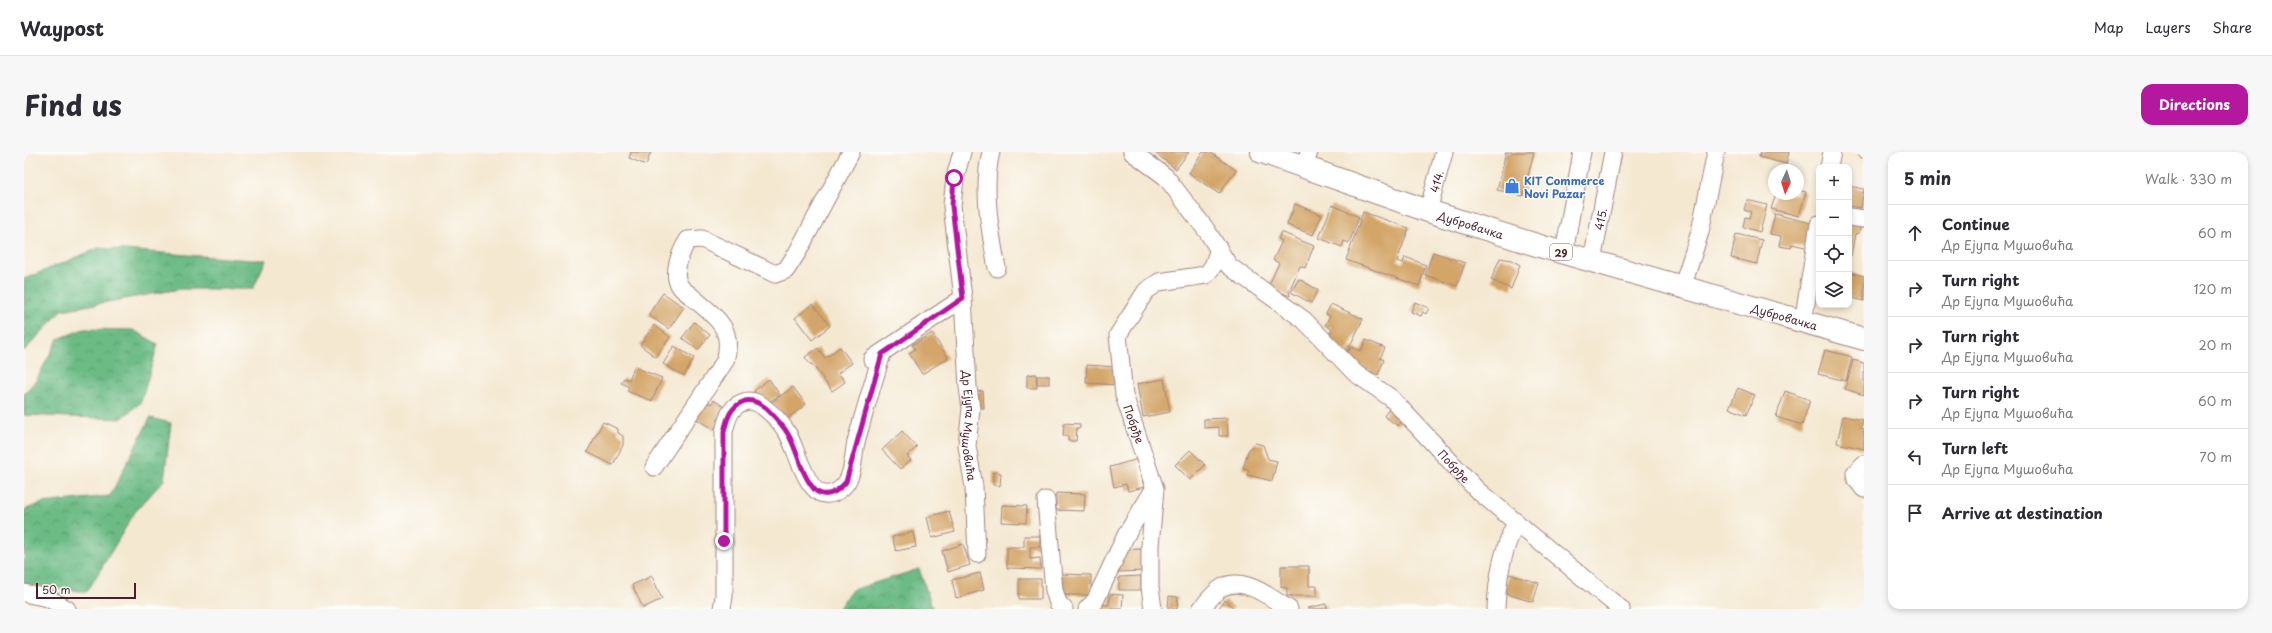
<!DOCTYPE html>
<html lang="en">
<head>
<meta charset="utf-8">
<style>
	body { margin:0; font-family:"Playpen Sans",sans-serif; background:#f7f7f7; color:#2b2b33 }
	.controls { position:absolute; right:12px; top:12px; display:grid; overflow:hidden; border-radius:8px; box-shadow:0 2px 6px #0003 }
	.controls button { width:36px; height:36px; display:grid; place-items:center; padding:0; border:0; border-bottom:1px solid #e1e1e2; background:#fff; color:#2b2b33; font:20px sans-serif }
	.compass { position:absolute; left:1744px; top:12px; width:36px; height:36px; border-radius:50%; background:#fff; box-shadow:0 2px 6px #0003; rotate:184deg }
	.scale { position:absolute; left:12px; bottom:10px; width:100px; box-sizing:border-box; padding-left:4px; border:2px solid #4a1f2b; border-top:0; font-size:11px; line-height:14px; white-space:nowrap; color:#4a1f2b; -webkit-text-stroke:3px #fdfcf7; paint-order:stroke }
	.stop { position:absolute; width:12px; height:12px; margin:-9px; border:3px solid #b5179e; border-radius:50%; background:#fff }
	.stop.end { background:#b5179e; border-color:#fff; box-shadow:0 1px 4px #0008 }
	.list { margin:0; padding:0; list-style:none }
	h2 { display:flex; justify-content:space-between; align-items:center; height:52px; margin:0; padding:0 16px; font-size:17px }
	h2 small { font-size:13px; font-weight:400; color:#7c7c81 }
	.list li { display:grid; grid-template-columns:26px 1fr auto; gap:12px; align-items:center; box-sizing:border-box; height:56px; padding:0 16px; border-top:1px solid #e1e1e2 }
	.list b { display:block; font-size:15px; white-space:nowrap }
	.list p { margin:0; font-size:13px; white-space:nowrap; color:#7c7c81 }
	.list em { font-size:13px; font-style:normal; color:#7c7c81 }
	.icon { flex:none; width:22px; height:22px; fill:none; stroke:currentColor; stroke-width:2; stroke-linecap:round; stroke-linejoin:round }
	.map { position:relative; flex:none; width:1840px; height:457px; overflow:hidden; border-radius:12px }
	header { display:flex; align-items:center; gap:24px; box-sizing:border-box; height:56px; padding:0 20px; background:#fff; border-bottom:1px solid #e1e1e2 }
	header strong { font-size:19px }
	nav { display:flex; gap:22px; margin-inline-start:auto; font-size:14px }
	.intro { display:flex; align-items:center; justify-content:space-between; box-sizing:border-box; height:96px; padding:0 24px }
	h1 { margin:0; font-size:28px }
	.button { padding:10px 18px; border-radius:12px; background:#b5179e; color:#fff; font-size:14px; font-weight:700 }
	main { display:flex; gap:24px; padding:0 24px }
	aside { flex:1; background:#fff; border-radius:12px; box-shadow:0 2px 6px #0003 }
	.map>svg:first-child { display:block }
	.forest { fill:url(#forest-crowns); stroke:#5b6d58 }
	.building { fill:#d3a568 }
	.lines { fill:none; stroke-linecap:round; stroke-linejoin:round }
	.minor-casing { stroke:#9f847e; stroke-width:19 }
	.major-casing { stroke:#9f847e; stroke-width:24 }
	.minor { stroke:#fff; stroke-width:17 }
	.major { stroke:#fff; stroke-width:22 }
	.route { stroke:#b5179e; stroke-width:5 }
	.labels { text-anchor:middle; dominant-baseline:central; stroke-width:3; stroke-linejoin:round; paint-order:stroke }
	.shield { fill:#fdfcf7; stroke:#806168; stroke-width:1 }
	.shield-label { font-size:10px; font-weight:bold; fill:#4a1f2b }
	.shop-label { font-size:11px; font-weight:bold; fill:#366cbe; stroke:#fdfcf7; text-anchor:start }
	.street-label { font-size:11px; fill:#4a1f2b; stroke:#fdfcf7 }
</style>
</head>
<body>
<header>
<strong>Waypost</strong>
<nav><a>Map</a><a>Layers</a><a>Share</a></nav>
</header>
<div class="intro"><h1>Find us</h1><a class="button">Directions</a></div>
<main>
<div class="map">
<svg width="1840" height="457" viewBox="0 0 1840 457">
	<defs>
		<pattern id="forest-crowns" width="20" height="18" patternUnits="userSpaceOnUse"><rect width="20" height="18" fill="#6cbb85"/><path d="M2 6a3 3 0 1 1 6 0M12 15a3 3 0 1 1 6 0" fill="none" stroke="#5b976d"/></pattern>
	</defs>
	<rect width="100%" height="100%" fill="#fdfcf7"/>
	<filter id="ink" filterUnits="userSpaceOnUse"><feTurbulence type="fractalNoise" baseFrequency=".025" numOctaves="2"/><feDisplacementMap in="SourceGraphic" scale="8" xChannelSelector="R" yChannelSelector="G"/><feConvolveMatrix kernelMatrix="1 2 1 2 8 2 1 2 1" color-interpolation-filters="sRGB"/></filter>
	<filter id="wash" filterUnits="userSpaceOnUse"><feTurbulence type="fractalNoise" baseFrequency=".012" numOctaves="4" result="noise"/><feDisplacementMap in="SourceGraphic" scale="16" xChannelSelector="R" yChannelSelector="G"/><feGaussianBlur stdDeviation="0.9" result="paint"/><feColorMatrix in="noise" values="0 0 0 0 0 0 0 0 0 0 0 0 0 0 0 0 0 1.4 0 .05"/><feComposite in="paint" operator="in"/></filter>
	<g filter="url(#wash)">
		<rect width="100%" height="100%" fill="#f4e8d1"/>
		<g class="forest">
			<polygon points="75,96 227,108 242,108 229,137 156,137 38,158 0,199 0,127"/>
			<polygon points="60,177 109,178 134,192 117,250 97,267 0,263 0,242 13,227 34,187"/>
			<polygon points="126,266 147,271 140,328 111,360 63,440 0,432 0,358 18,351 86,344"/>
			<polygon points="895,417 909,457 814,457 828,438"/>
		</g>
		<g id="blocks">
			<g class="building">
				<polygon points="607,0 627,0 622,13 605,6"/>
				<polygon points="1130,0 1165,0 1152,17"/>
				<polygon points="1179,0 1186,0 1212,18 1195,42 1165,21"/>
				<polygon points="1482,0 1510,0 1499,44 1473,38"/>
				<polygon points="1736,0 1765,0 1762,12 1735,5"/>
				<polygon points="1836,0 1840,0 1840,6 1835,5"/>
				<polygon points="1825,34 1840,37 1837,56 1825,54"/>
				<polygon points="1774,38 1782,40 1775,64 1747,57 1752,42 1774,42"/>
				<polygon points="1723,48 1743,53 1736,80 1719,75 1721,65 1725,66 1727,60 1720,58"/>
				<polygon points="1271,52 1298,63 1289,83 1263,73"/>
				<polygon points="1308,53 1335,65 1325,91 1320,89 1318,95 1295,86"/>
				<polygon points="1339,60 1385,76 1373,109 1379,111 1381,105 1402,113 1395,134 1322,108"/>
				<polygon points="1751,62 1791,72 1785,96 1768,92 1767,96 1755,94 1757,84 1746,82"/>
				<polygon points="1825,70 1837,72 1835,81 1831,82 1827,104 1825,104"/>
				<polygon points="1257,80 1290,94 1281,116 1276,114 1265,139 1266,144 1244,135 1255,111 1249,108 1258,89 1254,87"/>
				<polygon points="1712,82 1738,88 1733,112 1707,106"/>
				<polygon points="1409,100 1441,111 1433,134 1401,123"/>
				<polygon points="1476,106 1487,108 1496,113 1487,137 1467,128"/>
				<polygon points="1825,120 1840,124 1840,149 1825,145"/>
				<polygon points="1275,127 1294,138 1287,151 1267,140"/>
				<polygon points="639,141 660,155 645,177 624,163"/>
				<polygon points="1391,150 1405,156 1402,162 1399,160 1397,164 1387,160"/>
				<polygon points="789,152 806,174 788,188 771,166"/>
				<polygon points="1307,152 1339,167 1323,200 1302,190 1308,177 1301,173 1306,164 1302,162"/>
				<polygon points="670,170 686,183 674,198 658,186"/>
				<polygon points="630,173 646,185 632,205 616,193"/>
				<polygon points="908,181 924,206 898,222 885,201 891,197 888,193"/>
				<polygon points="1342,188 1361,196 1356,206 1360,208 1354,223 1324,209 1323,203 1327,195 1337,199"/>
				<polygon points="650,194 670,206 660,224 639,212"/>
				<polygon points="816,195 828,211 814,221 821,230 808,239 788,212 786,212 781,205 794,196 801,206"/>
				<polygon points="1801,198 1828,205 1822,229 1794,222"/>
				<polygon points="1829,208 1840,211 1840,243 1821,237"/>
				<polygon points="1063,213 1093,215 1091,233 1062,231"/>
				<polygon points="610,215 638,226 628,249 603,239 605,235 597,231 600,226 605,228"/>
				<polygon points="1012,222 1013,236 1003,236 1003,223"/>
				<rect x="1013" y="224" width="12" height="8"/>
				<polygon points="745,227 756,243 740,253 730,239"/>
				<polygon points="1140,227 1146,260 1119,265 1113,232"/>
				<polygon points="769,235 782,252 762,268 748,250"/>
				<polygon points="1714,236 1731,243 1722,263 1705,256"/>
				<polygon points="959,239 960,256 951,256 950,240"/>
				<polygon points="1761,239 1786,248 1778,273 1752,265"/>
				<polygon points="679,248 687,252 690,248 703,257 690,278 669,265"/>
				<polygon points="1365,257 1379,267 1374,274 1360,264"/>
				<polygon points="1819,264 1839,268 1837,276 1840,277 1840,297 1813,291"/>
				<polygon points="1203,266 1204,284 1195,284 1195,275 1180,276 1180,267"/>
				<polygon points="579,270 594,277 594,281 599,284 599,293 589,313 563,300"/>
				<polygon points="1040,271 1056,272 1056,276 1053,276 1052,289 1044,289 1044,284 1039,284"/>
				<polygon points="878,279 893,295 883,304 887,308 876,317 858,298"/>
				<polygon points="1231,291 1239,293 1244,307 1253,309 1248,329 1223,323 1225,318 1219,317 1224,299"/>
				<polygon points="1166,298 1181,313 1166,328 1151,313"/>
				<polygon points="1114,307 1120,335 1104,339 1102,332 1090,335 1086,315"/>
				<polygon points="969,320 977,321 976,334 969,333"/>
				<polygon points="1032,341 1061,342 1060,359 1032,358"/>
				<polygon points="978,353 1003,354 1002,371 977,370"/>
				<polygon points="925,359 931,380 908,386 903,365"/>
				<polygon points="889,380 892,395 872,399 868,385"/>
				<polygon points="1000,384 1016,384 1016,395 1006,395 1006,407 1016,406 1017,417 983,416 983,395 1000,395"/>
				<polygon points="939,392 946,413 924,420 918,399"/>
				<polygon points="1118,397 1119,419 1093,420 1098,398"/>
				<polygon points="1257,414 1285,414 1285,434 1293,434 1293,444 1263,444 1263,436 1257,435"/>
				<polygon points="956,421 960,438 932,446 928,428"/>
				<polygon points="1034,422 1067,423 1067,443 1034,443"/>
				<polygon points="1485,422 1515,431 1509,450 1479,441"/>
				<polygon points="628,424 638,447 619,456 608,433"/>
				<polygon points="1117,424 1117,438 1095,438 1095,425"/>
				<rect x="995" y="427" width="22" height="20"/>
				<polygon points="1086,442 1099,443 1098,457 1074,457 1074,452 1085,453"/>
				<polygon points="1145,444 1154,445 1153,457 1144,457"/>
				<polygon points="1201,448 1211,457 1194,457"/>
				<polygon points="1302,452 1303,457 1284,457 1284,456"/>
			</g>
		</g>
	</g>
	<g filter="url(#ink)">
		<use href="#blocks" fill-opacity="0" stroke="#9f847e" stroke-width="1"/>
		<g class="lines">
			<defs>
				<g id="minor">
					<path id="s1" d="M 938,0 L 931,26 L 928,54 L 939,146 L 944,235 L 947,257 L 943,294 L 950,335 L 953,402"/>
					<path d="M 967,0 C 958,36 966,79 973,116"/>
					<path id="s2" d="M 1108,0 L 1142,25 L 1183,79 L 1205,114 L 1280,168 L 1331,221 L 1367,246 L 1453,338 L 1597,457"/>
					<polyline points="1280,14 1285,0"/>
					<polyline points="1805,15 1808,0"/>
					<path id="s3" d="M 1404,59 L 1420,0"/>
					<polyline points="1825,65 1840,67"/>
					<polyline points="1540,101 1558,0"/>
					<path id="s4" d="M 1568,109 L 1589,0"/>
					<polyline points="1658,136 1676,80 1692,0"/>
					<polyline points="1779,170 1795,72"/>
					<polyline points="848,207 939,146"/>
					<polyline points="1840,312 1831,321 1832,327 1840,337"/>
					<path d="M 630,315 L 701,209 C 711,175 690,164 667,144 C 664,141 658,138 656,134 C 647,122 657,99 664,88 L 678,87 L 751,122 L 762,118 L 773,101 L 827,0"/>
					<polyline points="1022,348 1030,438 1034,451 1040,457"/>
					<polyline points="0,441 24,446 43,457"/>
					<path d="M 698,457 L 700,444 L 700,280 C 703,267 706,254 720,250 C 728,247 737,252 742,257 C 751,264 758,272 764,282 C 772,296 783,342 801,342 C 809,343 817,338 822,331 C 830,320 829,303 832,290 C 840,260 849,231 858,202"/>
					<polyline points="1063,457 1071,449 1102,383 1129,339"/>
					<polyline points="1129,457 1126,435 1126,394 1131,337 1100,243 1094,183 1122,139 1135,130 1182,123 1189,114 1195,97"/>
					<path d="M 1177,457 C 1183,450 1190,440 1199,435 C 1221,424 1248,447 1265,457"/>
					<path d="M 1472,457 C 1473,426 1479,397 1492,370"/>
				</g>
				<g id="major">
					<path id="s5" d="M 1238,0 L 1404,59 L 1519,95 L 1840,187"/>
				</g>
			</defs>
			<use href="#minor" class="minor-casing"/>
			<use href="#major" class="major-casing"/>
			<use href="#minor" class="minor"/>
			<use href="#major" class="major"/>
		</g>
	</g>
	<g class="lines" filter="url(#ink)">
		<path class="route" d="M 700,389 L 700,280 C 703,267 706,254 721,249 C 728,247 737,252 743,257 C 751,265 759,273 764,282 C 774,299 777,323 791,338 C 802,348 814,339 822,330 L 858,202 L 939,146 L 928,54 L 930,26"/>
	</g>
	<defs>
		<symbol id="shop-bare" viewBox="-9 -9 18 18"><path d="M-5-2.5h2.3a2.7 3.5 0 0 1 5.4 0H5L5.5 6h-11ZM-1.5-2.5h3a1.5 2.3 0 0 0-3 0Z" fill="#3f7fe0" stroke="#fdfcf7" stroke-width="2.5" paint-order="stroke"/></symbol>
	</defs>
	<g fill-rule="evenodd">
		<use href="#shop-bare" x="1477" y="23" width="22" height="22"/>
	</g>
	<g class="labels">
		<rect class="shield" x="1526" y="92" width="22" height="16" rx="3"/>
		<g class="shield-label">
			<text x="1537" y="100">29</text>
		</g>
		<g class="shop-label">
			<text x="1500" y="28">KIT Commerce<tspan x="1500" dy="13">Novi Pazar</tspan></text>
		</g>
		<g class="street-label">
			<text stroke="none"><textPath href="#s3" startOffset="31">414.</textPath></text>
			<text stroke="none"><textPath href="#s4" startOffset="43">415.</textPath></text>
			<text stroke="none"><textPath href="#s5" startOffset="221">Дубровачка</textPath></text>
			<text stroke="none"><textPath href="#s5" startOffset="548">Дубровачка</textPath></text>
			<text transform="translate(1110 272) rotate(70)">Побрђе</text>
			<text stroke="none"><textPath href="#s1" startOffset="276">Др Ејупа Мушовића</textPath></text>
			<text stroke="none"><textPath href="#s2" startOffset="454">Побрђе</textPath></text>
		</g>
	</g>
</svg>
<div class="controls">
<button>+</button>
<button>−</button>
<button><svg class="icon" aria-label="locate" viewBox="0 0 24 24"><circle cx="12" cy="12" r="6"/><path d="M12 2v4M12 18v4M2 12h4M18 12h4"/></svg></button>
<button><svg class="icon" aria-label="layers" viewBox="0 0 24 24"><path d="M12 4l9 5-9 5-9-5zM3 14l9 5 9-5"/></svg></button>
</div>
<svg class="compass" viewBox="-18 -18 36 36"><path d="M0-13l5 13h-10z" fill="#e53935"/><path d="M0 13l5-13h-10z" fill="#7c7c81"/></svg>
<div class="scale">50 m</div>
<div class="stop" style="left:930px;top:26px"></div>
<div class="stop end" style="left:700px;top:389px"></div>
</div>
<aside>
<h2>5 min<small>Walk · 330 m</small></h2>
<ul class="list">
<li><svg class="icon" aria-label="ahead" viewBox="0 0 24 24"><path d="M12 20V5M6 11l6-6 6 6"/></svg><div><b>Continue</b><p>Др Ејупа Мушовића</p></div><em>60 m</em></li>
<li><svg class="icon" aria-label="right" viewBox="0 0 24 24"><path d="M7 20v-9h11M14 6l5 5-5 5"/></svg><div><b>Turn right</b><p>Др Ејупа Мушовића</p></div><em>120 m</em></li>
<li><svg class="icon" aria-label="right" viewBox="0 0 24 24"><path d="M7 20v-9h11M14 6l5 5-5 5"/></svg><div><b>Turn right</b><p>Др Ејупа Мушовића</p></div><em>20 m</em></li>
<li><svg class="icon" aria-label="right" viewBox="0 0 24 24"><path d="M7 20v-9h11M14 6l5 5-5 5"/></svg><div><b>Turn right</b><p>Др Ејупа Мушовића</p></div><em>60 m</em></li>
<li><svg class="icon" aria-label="left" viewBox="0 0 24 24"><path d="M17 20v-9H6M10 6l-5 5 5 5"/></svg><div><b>Turn left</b><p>Др Ејупа Мушовића</p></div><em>70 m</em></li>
<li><svg class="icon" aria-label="arrive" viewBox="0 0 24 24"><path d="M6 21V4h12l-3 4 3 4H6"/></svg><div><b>Arrive at destination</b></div></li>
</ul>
</aside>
</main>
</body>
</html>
